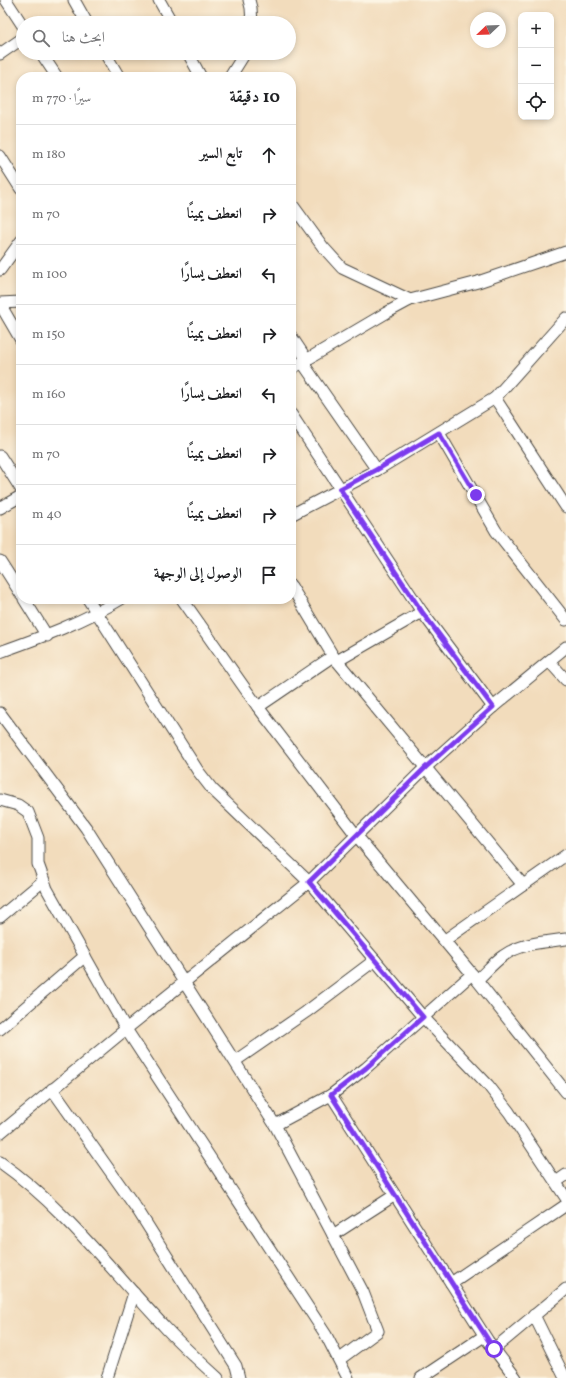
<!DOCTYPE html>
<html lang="ar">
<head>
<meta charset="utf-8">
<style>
	body { margin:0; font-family:Vollkorn,Amiri,serif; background:#f6f6f6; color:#202124; direction:rtl }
	.controls { position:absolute; right:12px; top:12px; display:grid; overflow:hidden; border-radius:8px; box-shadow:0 2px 6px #0003 }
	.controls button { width:36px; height:36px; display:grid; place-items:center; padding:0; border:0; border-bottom:1px solid #e0e0e0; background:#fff; color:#202124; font:20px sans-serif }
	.compass { position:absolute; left:470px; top:12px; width:36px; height:36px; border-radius:50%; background:#fff; box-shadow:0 2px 6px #0003; rotate:247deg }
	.stop { position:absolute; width:12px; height:12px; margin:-9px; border:3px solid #7c3aed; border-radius:50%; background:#fff }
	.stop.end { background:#7c3aed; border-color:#fff; box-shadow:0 1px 4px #0008 }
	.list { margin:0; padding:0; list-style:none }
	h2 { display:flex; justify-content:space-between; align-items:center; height:52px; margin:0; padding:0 16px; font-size:17px }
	h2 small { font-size:13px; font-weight:400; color:#757577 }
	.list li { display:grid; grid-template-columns:26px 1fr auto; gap:12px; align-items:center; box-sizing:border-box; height:60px; padding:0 16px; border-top:1px solid #e0e0e0 }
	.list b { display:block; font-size:15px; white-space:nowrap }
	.list em { font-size:13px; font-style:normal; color:#757577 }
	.icon { flex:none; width:22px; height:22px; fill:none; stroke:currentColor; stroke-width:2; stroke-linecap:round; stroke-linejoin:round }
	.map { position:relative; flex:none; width:566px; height:1378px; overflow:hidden; direction:ltr }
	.search { position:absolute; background:#fff; box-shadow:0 2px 6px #0003; left:16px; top:16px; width:280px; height:44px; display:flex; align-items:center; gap:10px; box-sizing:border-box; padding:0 14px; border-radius:22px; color:#757577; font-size:15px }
	.panel { position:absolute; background:#fff; box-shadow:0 2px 6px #0003; left:16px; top:72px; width:280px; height:532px; border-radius:16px; direction:rtl }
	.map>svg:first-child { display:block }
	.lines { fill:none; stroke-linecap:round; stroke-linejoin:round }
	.minor-casing { stroke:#494641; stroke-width:13 }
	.minor { stroke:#fff; stroke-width:11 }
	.route { stroke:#7c3aed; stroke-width:5 }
</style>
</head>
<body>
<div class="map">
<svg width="566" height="1378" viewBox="0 0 566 1378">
	<rect width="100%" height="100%" fill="#fcf5e5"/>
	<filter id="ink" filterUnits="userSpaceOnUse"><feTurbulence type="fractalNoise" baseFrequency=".025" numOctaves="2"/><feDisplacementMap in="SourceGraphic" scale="8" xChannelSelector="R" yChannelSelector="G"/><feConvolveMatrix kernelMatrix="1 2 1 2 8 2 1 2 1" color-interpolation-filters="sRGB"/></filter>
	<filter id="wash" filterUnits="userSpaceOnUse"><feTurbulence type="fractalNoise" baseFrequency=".012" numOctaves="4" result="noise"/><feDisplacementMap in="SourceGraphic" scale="16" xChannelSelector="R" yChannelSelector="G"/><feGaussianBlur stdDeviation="0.9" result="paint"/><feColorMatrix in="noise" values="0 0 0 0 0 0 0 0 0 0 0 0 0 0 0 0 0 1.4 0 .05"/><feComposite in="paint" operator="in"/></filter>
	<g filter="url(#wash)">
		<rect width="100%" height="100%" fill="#f2dcbc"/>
	</g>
	<g filter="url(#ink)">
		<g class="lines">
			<defs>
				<g id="minor">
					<polyline points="6,0 23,26"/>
					<polyline points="74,0 87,23"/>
					<polyline points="159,0 172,23"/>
					<polyline points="249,0 251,8 252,23"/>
					<polyline points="41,53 57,77"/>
					<polyline points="105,53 119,77"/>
					<polyline points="188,53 201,77"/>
					<polyline points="0,54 23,38"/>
					<polyline points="230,77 245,53"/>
					<polyline points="0,156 21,189"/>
					<polyline points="291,203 323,247 342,268 410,300 478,282 566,252"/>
					<polyline points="0,270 21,241"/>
					<polyline points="0,303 21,302"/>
					<polyline points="0,304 21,340"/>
					<polyline points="291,336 307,360"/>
					<polyline points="302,362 377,470"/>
					<polyline points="291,369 386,313 410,300"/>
					<polyline points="495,398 566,318"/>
					<polyline points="291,414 422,612 493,707"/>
					<polyline points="439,433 496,531 566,620"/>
					<polyline points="0,456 21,489"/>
					<polyline points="0,508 21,496"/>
					<polyline points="291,515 377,470 495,398 566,507"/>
					<polyline points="0,561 21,594"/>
					<polyline points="291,586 333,656 523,885"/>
					<polyline points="24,599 47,636"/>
					<polyline points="88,599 198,771 212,789 309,882 423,1017 488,1085 509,1112 566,1198"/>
					<polyline points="182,599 258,707 356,835 477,980 566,1092"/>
					<path d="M 0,652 C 42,637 83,622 121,599"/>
					<polyline points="337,661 422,612"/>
					<polyline points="549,661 566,680"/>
					<polyline points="258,707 333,656"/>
					<polyline points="0,713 86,828 275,1125 363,1292 378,1331 340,1359"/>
					<polyline points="0,800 18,805 28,812 38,838 38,864 47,889 126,1029 326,1335 348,1378"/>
					<polyline points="0,917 43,881"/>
					<polyline points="445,940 566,855"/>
					<path d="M 477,980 C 486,972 494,962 503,956 C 521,943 544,942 566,939"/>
					<polyline points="0,1029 85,956"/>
					<polyline points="235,1061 306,1012 375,960"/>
					<polyline points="52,1089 139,1212 236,1366 239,1378"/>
					<polyline points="331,1095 488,1341 516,1378"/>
					<polyline points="275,1125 331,1095 366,1068 472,974"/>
					<polyline points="0,1133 126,1029 309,882 426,767 493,707 566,647"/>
					<path d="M 0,1162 C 64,1207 110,1269 163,1325 C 180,1344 199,1361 218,1378"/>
					<polyline points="556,1182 566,1175"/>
					<polyline points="333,1235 395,1195"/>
					<polyline points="451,1283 566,1205"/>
					<polyline points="534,1315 565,1378"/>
					<polyline points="494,1349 566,1289"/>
					<polyline points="107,1378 134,1293"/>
					<polyline points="421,1378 484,1336"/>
				</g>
			</defs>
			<use href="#minor" class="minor-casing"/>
			<use href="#minor" class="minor"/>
		</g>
	</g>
	<g class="lines" filter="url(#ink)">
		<polyline class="route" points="476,495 439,433 376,470 340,489 422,612 493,707 426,767 309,882 423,1017 366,1068 331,1095 494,1349"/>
	</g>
</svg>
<div class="controls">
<button>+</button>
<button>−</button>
<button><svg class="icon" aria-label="locate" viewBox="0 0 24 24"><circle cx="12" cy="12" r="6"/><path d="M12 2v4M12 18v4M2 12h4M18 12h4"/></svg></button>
</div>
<svg class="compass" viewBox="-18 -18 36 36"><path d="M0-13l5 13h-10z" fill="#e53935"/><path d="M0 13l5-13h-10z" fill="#757577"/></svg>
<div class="stop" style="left:494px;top:1349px"></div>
<div class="stop end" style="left:476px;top:495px"></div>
<div class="search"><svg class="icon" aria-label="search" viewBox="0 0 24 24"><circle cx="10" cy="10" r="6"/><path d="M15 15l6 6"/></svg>ابحث هنا</div>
<section class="panel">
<h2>10 دقيقة<small>سيرًا · 770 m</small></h2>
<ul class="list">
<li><svg class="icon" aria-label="ahead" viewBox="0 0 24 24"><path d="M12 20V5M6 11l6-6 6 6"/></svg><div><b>تابع السير</b></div><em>180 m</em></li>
<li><svg class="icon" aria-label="right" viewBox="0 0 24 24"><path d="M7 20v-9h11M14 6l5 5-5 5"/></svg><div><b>انعطف يمينًا</b></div><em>70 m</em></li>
<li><svg class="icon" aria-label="left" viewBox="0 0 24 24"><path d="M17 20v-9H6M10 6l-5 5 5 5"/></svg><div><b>انعطف يسارًا</b></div><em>100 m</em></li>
<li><svg class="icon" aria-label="right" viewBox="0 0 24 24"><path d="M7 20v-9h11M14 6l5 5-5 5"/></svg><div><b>انعطف يمينًا</b></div><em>150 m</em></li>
<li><svg class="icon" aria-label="left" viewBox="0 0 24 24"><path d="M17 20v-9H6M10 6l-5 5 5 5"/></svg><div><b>انعطف يسارًا</b></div><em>160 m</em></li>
<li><svg class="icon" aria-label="right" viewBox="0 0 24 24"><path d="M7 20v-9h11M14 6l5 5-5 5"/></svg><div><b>انعطف يمينًا</b></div><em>70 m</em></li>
<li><svg class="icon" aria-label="right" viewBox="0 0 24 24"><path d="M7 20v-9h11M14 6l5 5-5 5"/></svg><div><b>انعطف يمينًا</b></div><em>40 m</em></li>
<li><svg class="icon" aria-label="arrive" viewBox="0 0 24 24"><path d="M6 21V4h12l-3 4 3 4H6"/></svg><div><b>الوصول إلى الوجهة</b></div></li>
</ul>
</section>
</div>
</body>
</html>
